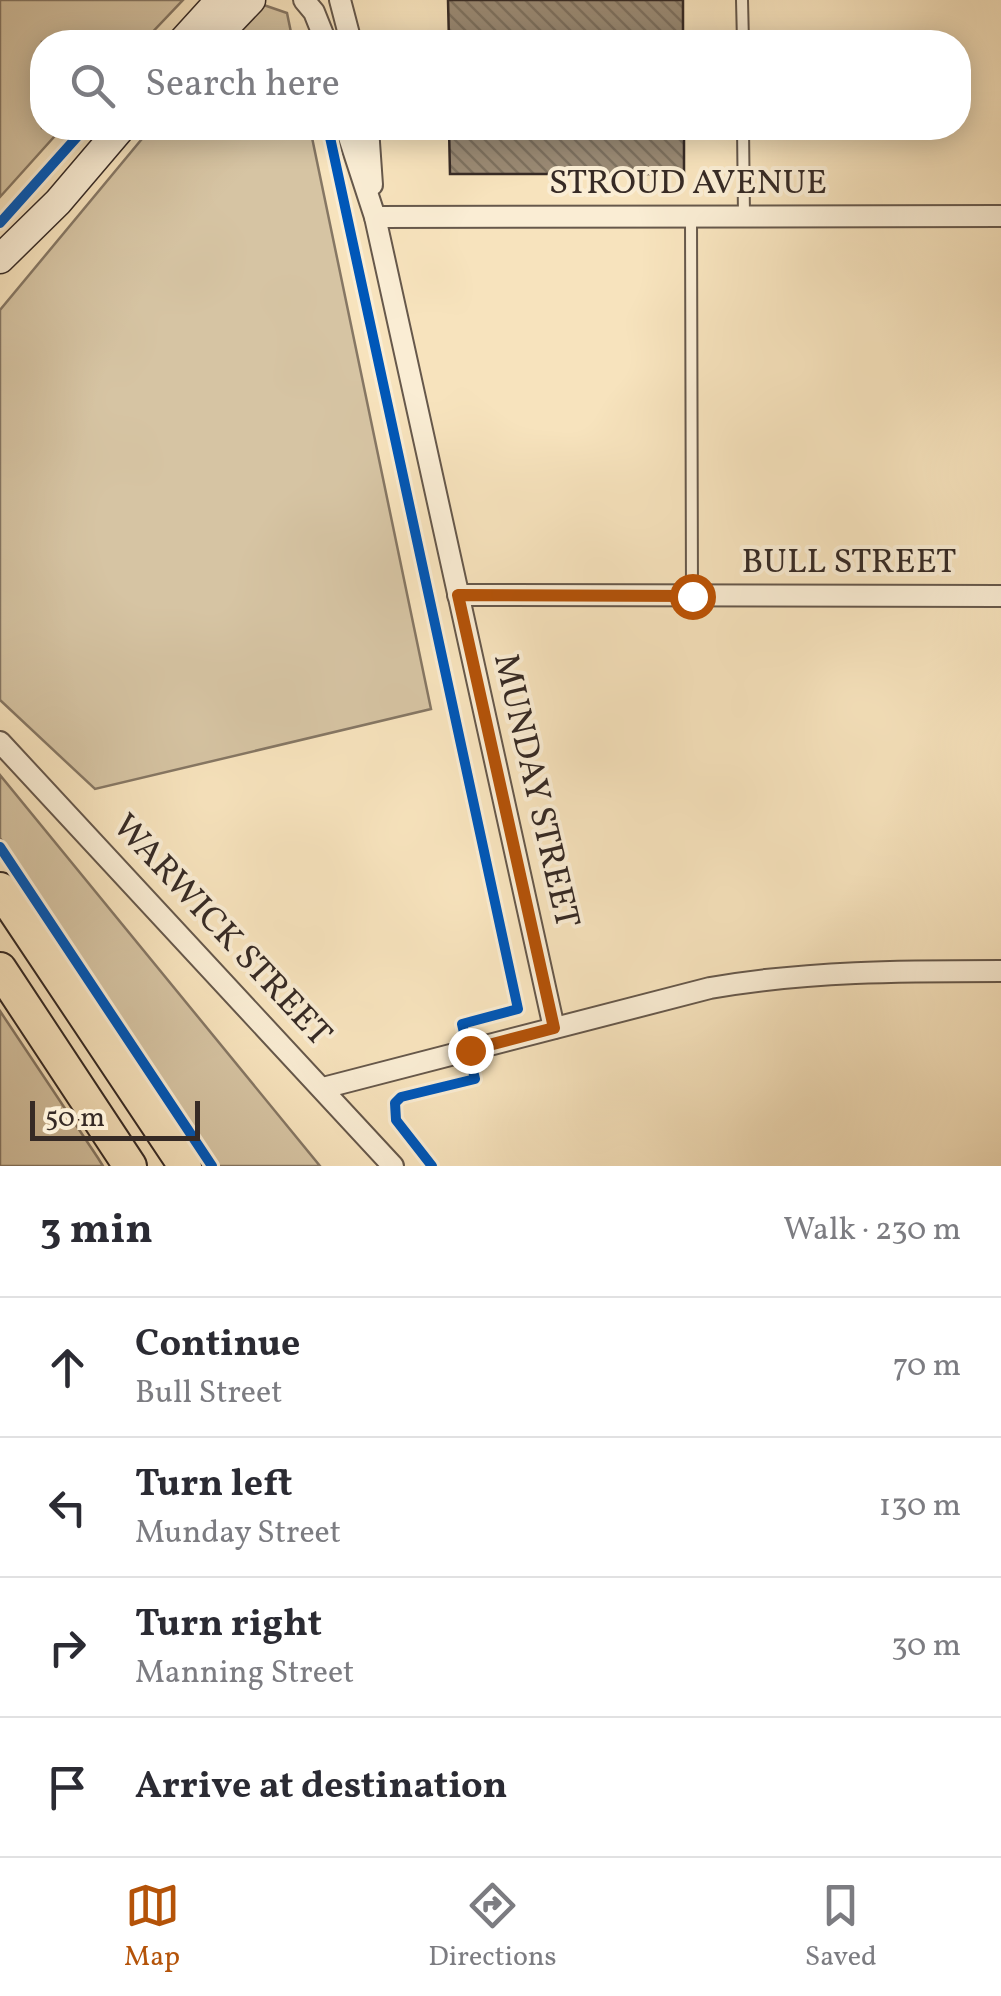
<!DOCTYPE html>
<html lang="en">
<head>
<meta charset="utf-8">
<style>
	body { margin:0; font-family:Vollkorn,serif; background:#f2f2f3; color:#2b2b33 }
	.scale { position:absolute; left:30px; bottom:25px; width:170px; box-sizing:border-box; padding-left:10px; border:5px solid #362a25; border-top:0; font-size:28px; line-height:35px; white-space:nowrap; color:#362a25; -webkit-text-stroke:8px #faedd4; paint-order:stroke }
	.stop { position:absolute; width:30px; height:30px; margin:-22px; border:8px solid #b45309; border-radius:50%; background:#fff }
	.stop.end { background:#b45309; border-color:#fff; box-shadow:0 2px 10px #0008 }
	.list { margin:0; padding:0; list-style:none }
	h2 { display:flex; justify-content:space-between; align-items:center; height:130px; margin:0; padding:0 40px; font-size:42px }
	h2 small { font-size:32px; font-weight:400; color:#7c7c81 }
	.list li { display:grid; grid-template-columns:65px 1fr auto; gap:30px; align-items:center; box-sizing:border-box; height:140px; padding:0 40px; border-top:2px solid #e1e1e2 }
	.list b { display:block; font-size:38px; white-space:nowrap }
	.list p { margin:0; font-size:32px; white-space:nowrap; color:#7c7c81 }
	.list em { font-size:32px; font-style:normal; color:#7c7c81 }
	.icon { flex:none; width:55px; height:55px; fill:none; stroke:currentColor; stroke-width:2; stroke-linecap:round; stroke-linejoin:round }
	.map { position:relative; flex:none; width:1001px; height:1166px; overflow:hidden }
	.search { position:absolute; background:#fff; box-shadow:0 5px 25px #0003; left:30px; right:30px; top:30px; height:110px; display:flex; align-items:center; gap:25px; box-sizing:border-box; padding:0 35px; border-radius:40px; color:#7c7c81; font-size:38px }
	.sheet { height:690px; background:#fff }
	nav { display:flex; justify-content:space-around; align-items:center; box-sizing:border-box; height:140px; border-top:2px solid #e1e1e2; background:#fff; font-size:28px; color:#7c7c81 }
	nav a { display:grid; justify-items:center; gap:5px }
	nav .on { color:#b45309 }
	.map>svg:first-child { display:block }
	.green { fill:#d6c4a3; stroke:#867764; stroke-width:2.5 }
	.building { fill:url(#building-back-hatch); stroke:#362a25; stroke-width:2.5 }
	.lines { fill:none; stroke-linecap:round; stroke-linejoin:round }
	.service-casing { stroke:#66584b; stroke-width:14 }
	.minor-casing { stroke:#66584b; stroke-width:24 }
	.secondary-casing { stroke:#362a25; stroke-width:31 }
	.trunk-casing { stroke:#362a25; stroke-width:36 }
	.service { stroke:#faedd4; stroke-width:10 }
	.minor { stroke:#faedd4; stroke-width:20 }
	.secondary { stroke:#faedd4; stroke-width:28 }
	.trunk { stroke:#f7e3bd; stroke-width:32 }
	.cycleway-casing { stroke:#faedd4; stroke-width:16 }
	.cycleway { stroke:#0057b8; stroke-width:10 }
	.route { stroke:#b45309; stroke-width:12 }
	.labels { text-anchor:middle; dominant-baseline:central; stroke-width:8; stroke-linejoin:round; paint-order:stroke }
	.street-label { font-size:35px; fill:#362a25; stroke:#faedd4 }
</style>
</head>
<body>
<div class="map">
<svg width="1001" height="1166" viewBox="0 0 1001 1166">
	<defs>
		<pattern id="building-back-hatch" width="6" height="6" patternUnits="userSpaceOnUse" patternTransform="scale(2.5)"><rect width="6" height="6" fill="#9a8a74"/><path d="M-1 5l2 2M0 0l6 6M5-1l2 2" fill="none" stroke="#7e715f"/></pattern>
	</defs>
	<rect width="100%" height="100%" fill="#f7e3bd"/>
	<filter id="stains"><feTurbulence type="fractalNoise" baseFrequency=".002" numOctaves="4"/><feColorMatrix values="0 0 0 0 .2 0 0 0 0 .09 0 0 0 0 .02 0 0 0 .5 -.17"/></filter>
	<radialGradient id="worn" r=".72"><stop offset=".6" stop-color="#630" stop-opacity="0"/><stop offset="1" stop-color="#630" stop-opacity=".3"/></radialGradient>
	<g class="green">
		<polygon points="0,0 183,0 143,42 42,42 42,128 62,128 0,197"/>
		<polygon points="255,2 287,13 293,42 222,42"/>
		<polygon points="151,128 310,128 431,709 95,789 0,700 0,310"/>
		<polygon points="0,775 320,1166 217,1166 0,838"/>
		<polygon points="0,1011 98,1158 103,1166 0,1166"/>
	</g>
	<g class="building">
		<polygon points="448,0 683,0 683,42 449,42"/>
		<polygon points="449,128 684,128 684,174 450,174"/>
	</g>
	<g class="lines">
		<defs>
			<g id="service">
				<polyline points="742,0 743,42"/>
				<polyline points="743,128 744,216"/>
				<polyline points="691,217 692,595"/>
			</g>
			<g id="minor">
				<polyline points="304,0 314,12 326,42"/>
				<polyline points="340,0 351,42"/>
				<polyline points="346,128 375,217 554,1028"/>
				<polyline points="368,128 372,185"/>
				<polyline points="375,217 1001,216"/>
				<polyline points="458,595 1001,596"/>
				<polyline points="0,742 393,1166"/>
				<path d="M 323,1088 L 710,988 C 807,971 903,971 1001,971"/>
			</g>
			<g id="secondary">
				<polyline points="182,42 220,0"/>
				<polyline points="211,42 251,0"/>
				<polyline points="0,259 58,202 121,128"/>
			</g>
			<g id="trunk">
				<polyline points="0,889 185,1166"/>
				<polyline points="0,969 130,1166"/>
			</g>
		</defs>
		<use href="#service" class="service-casing"/>
		<use href="#minor" class="minor-casing"/>
		<use href="#secondary" class="secondary-casing"/>
		<use href="#trunk" class="trunk-casing"/>
		<use href="#service" class="service"/>
		<use href="#minor" class="minor"/>
		<use href="#secondary" class="secondary"/>
		<use href="#trunk" class="trunk"/>
		<defs>
			<g id="cycleway">
				<polyline points="328,128 518,1009 462,1024 475,1079 401,1097 395,1103 396,1120 432,1166"/>
				<polyline points="0,223 85,128"/>
				<polyline points="0,847 212,1166"/>
			</g>
		</defs>
		<use href="#cycleway" class="cycleway-casing"/>
		<use href="#cycleway" class="cycleway"/>
	</g>
	<g class="lines">
		<polyline class="route" points="470,1050 554,1028 458,595 692,596"/>
	</g>
	<g class="labels">
		<g class="street-label">
			<text x="688" y="184">STROUD AVENUE</text>
			<text x="849" y="563">BULL STREET</text>
			<text transform="translate(535 791) rotate(77)">MUNDAY STREET</text>
			<text transform="translate(221 931) rotate(47)">WARWICK STREET</text>
		</g>
	</g>
	<rect width="100%" height="100%" filter="url(#stains)"/>
	<rect width="100%" height="100%" fill="url(#worn)"/>
</svg>
<div class="scale">50 m</div>
<div class="stop" style="left:692px;top:596px"></div>
<div class="stop end" style="left:470px;top:1050px"></div>
<div class="search"><svg class="icon" aria-label="search" viewBox="0 0 24 24"><circle cx="10" cy="10" r="6"/><path d="M15 15l6 6"/></svg>Search here</div>
</div>
<section class="sheet">
<h2>3 min<small>Walk · 230 m</small></h2>
<ul class="list">
<li><svg class="icon" aria-label="ahead" viewBox="0 0 24 24"><path d="M12 20V5M6 11l6-6 6 6"/></svg><div><b>Continue</b><p>Bull Street</p></div><em>70 m</em></li>
<li><svg class="icon" aria-label="left" viewBox="0 0 24 24"><path d="M17 20v-9H6M10 6l-5 5 5 5"/></svg><div><b>Turn left</b><p>Munday Street</p></div><em>130 m</em></li>
<li><svg class="icon" aria-label="right" viewBox="0 0 24 24"><path d="M7 20v-9h11M14 6l5 5-5 5"/></svg><div><b>Turn right</b><p>Manning Street</p></div><em>30 m</em></li>
<li><svg class="icon" aria-label="arrive" viewBox="0 0 24 24"><path d="M6 21V4h12l-3 4 3 4H6"/></svg><div><b>Arrive at destination</b></div></li>
</ul>
</section>
<nav>
<a class="on"><svg class="icon" aria-label="map" viewBox="0 0 24 24"><path d="M3 6l6-2 6 2 6-2v14l-6 2-6-2-6 2zM9 4v14M15 6v14"/></svg>Map</a>
<a><svg class="icon" aria-label="directions" viewBox="0 0 24 24"><path d="M12 3l9 9-9 9-9-9zM9 14v-3h6M13 9l2 2-2 2"/></svg>Directions</a>
<a><svg class="icon" aria-label="saved" viewBox="0 0 24 24"><path d="M7 4h10v16l-5-4-5 4z"/></svg>Saved</a>
</nav>
</body>
</html>
